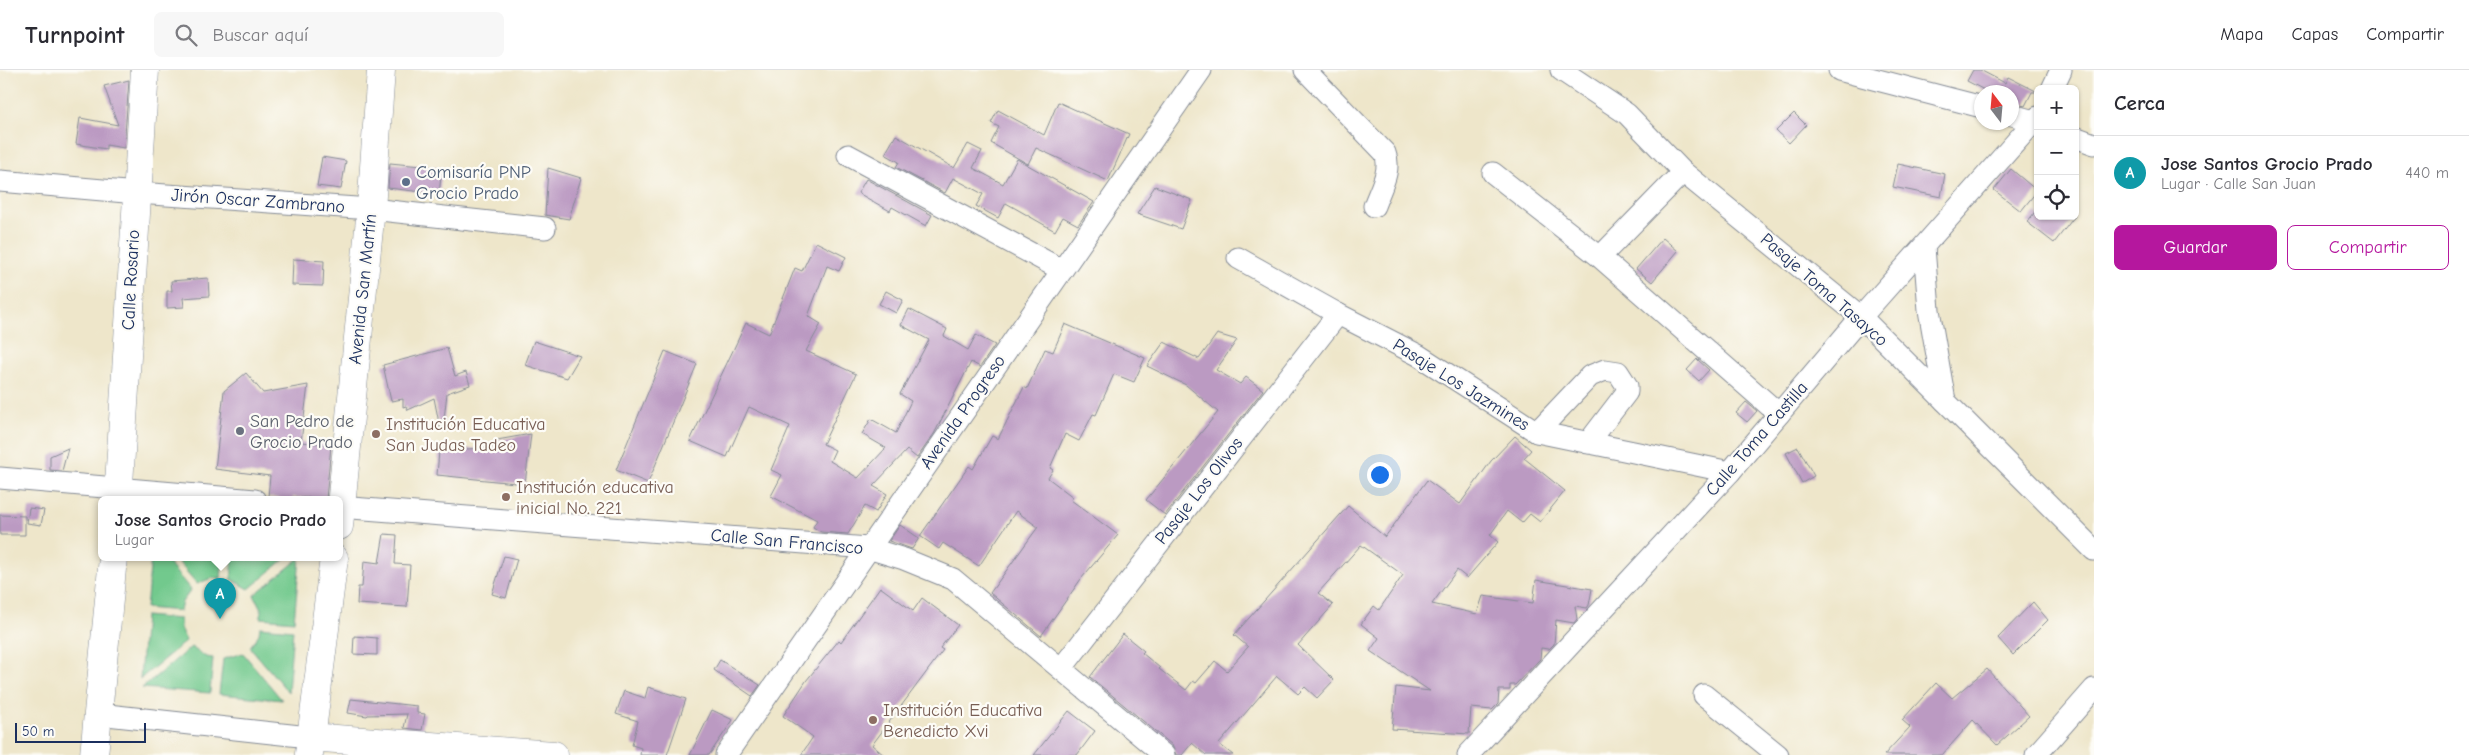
<!DOCTYPE html>
<html lang="es">
<head>
<meta charset="utf-8">
<style>
	body { margin:0; font-family:"Comic Neue",sans-serif; background:#f7f7f7; color:#2b2b33 }
	.controls { position:absolute; right:15px; top:15px; display:grid; overflow:hidden; border-radius:8px; box-shadow:0 1px 4px #0004 }
	.controls button { width:45px; height:45px; display:grid; place-items:center; padding:0; border:0; border-bottom:1px solid #e1e1e2; background:#fff; color:#2b2b33; font:25px sans-serif }
	.compass { position:absolute; left:1974px; top:15px; width:45px; height:45px; border-radius:50%; background:#fff; box-shadow:0 1px 4px #0004; rotate:344deg }
	.scale { position:absolute; left:15px; bottom:12px; width:131px; box-sizing:border-box; padding-left:5px; border:2px solid #1b2f5e; border-top:0; font-size:14px; line-height:18px; white-space:nowrap; color:#1b2f5e; -webkit-text-stroke:4px #fdfcf7; paint-order:stroke }
	.you { position:absolute; left:1379px; top:404px; width:18px; height:18px; margin:-12px; border:4px solid #fff; border-radius:50%; background:#1a73e8; box-shadow:0 0 0 8px #1a73e833 }
	.badge { display:grid; place-items:center; width:32px; height:32px; border-radius:50%; background:#b5179e; color:#fff; font-size:16px; font-weight:700 }
	.pin { position:absolute; translate:-50% -41px; filter:drop-shadow(0 1px 2px #0008) }
	.pin::after { content:''; position:absolute; top:26px; width:18px; height:15px; background:inherit; clip-path:polygon(0 0,100% 0,50% 100%) }
	.popup { position:absolute; left:98px; top:426px; width:245px; height:65px; box-sizing:border-box; display:grid; place-content:center; border-radius:8px; background:#fff; filter:drop-shadow(0 1px 4px #0005); font-size:16px; white-space:nowrap; color:#7c7c81 }
	.popup b { font-size:19px; color:#2b2b33 }
	.popup::after { content:''; position:absolute; left:50%; top:100%; margin-left:-10px; border:10px solid transparent; border-top-color:#fff }
	.list { margin:0; padding:0; list-style:none }
	h2 { display:flex; justify-content:space-between; align-items:center; height:65px; margin:0; padding:0 20px; font-size:21px }
	h2 small { font-size:16px; font-weight:400; color:#7c7c81 }
	.list li { display:grid; grid-template-columns:32px 1fr auto; gap:15px; align-items:center; box-sizing:border-box; height:75px; padding:0 20px; border-top:1px solid #e1e1e2 }
	.list b { display:block; font-size:19px; white-space:nowrap }
	.list p { margin:0; font-size:16px; white-space:nowrap; color:#7c7c81 }
	.list em { font-size:16px; font-style:normal; color:#7c7c81 }
	.actions { display:flex; gap:10px; padding:15px 20px }
	.actions a { flex:1; padding:11px 0; border:1px solid #b5179e; border-radius:8px; text-align:center; font-size:18px; color:#b5179e }
	.actions .main { background:#b5179e; color:#fff }
	.icon { flex:none; width:28px; height:28px; fill:none; stroke:currentColor; stroke-width:2; stroke-linecap:round; stroke-linejoin:round }
	.map { position:relative; flex:none; width:2094px; height:685px; overflow:hidden }
	header { display:flex; align-items:center; gap:30px; box-sizing:border-box; height:70px; padding:0 25px; background:#fff; border-bottom:1px solid #e1e1e2 }
	header strong { font-size:24px }
	nav { display:flex; gap:28px; margin-inline-start:auto; font-size:18px }
	.search { width:350px; height:45px; background:#f7f7f7; display:flex; align-items:center; gap:12px; box-sizing:border-box; padding:0 18px; border-radius:8px; color:#7c7c81; font-size:19px }
	main { display:flex }
	aside { flex:1; background:#fff }
	.map>svg:first-child { display:block }
	.green { fill:#72c98d; stroke:#467c76 }
	.building { fill:#bb9ac2 }
	.lines { fill:none; stroke-linecap:round; stroke-linejoin:round }
	.minor-casing { stroke:#848a94; stroke-width:23 }
	.major-casing { stroke:#848a94; stroke-width:29 }
	.minor { stroke:#fff; stroke-width:21 }
	.major { stroke:#fff; stroke-width:28 }
	.service-dot { fill:#5c6f8a; stroke:#fdfcf7; stroke-width:2 }
	.worship-dot { fill:#6b7280; stroke:#fdfcf7; stroke-width:2 }
	.education-dot { fill:#8d6e63; stroke:#fdfcf7; stroke-width:2 }
	.labels { text-anchor:middle; dominant-baseline:central; stroke-width:4.5; stroke-linejoin:round; paint-order:stroke }
	.service-label { font-size:18px; fill:#4e5e75; stroke:#fdfcf7; text-anchor:start }
	.street-label { font-size:18px; fill:#1b2f5e; stroke:#fdfcf7 }
	.worship-label { font-size:18px; fill:#5b616d; stroke:#fdfcf7; text-anchor:start }
	.education-label { font-size:18px; fill:#785e54; stroke:#fdfcf7; text-anchor:start }
</style>
</head>
<body>
<header>
<strong>Turnpoint</strong>
<div class="search"><svg class="icon" aria-label="search" viewBox="0 0 24 24"><circle cx="10" cy="10" r="6"/><path d="M15 15l6 6"/></svg>Buscar aquí</div>
<nav><a>Mapa</a><a>Capas</a><a>Compartir</a></nav>
</header>
<main>
<div class="map">
<svg width="2094" height="685" viewBox="0 0 2094 685">
	<rect width="100%" height="100%" fill="#fdfcf7"/>
	<filter id="ink" filterUnits="userSpaceOnUse"><feTurbulence type="fractalNoise" baseFrequency=".02" numOctaves="2"/><feDisplacementMap in="SourceGraphic" scale="10" xChannelSelector="R" yChannelSelector="G"/><feConvolveMatrix kernelMatrix="1 2 1 2 8 2 1 2 1" color-interpolation-filters="sRGB"/></filter>
	<filter id="wash" filterUnits="userSpaceOnUse"><feTurbulence type="fractalNoise" baseFrequency=".0096" numOctaves="4" result="noise"/><feDisplacementMap in="SourceGraphic" scale="20" xChannelSelector="R" yChannelSelector="G"/><feGaussianBlur stdDeviation="1.12" result="paint"/><feColorMatrix in="noise" values="0 0 0 0 0 0 0 0 0 0 0 0 0 0 0 0 0 1.4 0 .05"/><feComposite in="paint" operator="in"/></filter>
	<g filter="url(#wash)">
		<rect width="100%" height="100%" fill="#eee6ca"/>
		<g class="green">
			<polygon points="151,488 164,488 191,520 182,532 180,541 146,538"/>
			<polygon points="175,488 223,488 221,508 212,508 197,514"/>
			<polygon points="233,488 286,488 249,519 231,509"/>
			<polygon points="300,488 294,551 261,548 261,539 254,525"/>
			<polygon points="145,546 180,549 180,558 186,571 140,609"/>
			<polygon points="260,557 293,560 288,622 250,577 259,564"/>
			<polygon points="191,577 206,587 213,588 210,623 142,618"/>
			<polygon points="243,583 282,630 219,624 223,589"/>
		</g>
		<g id="blocks">
			<g class="building">
				<polygon points="1973,0 1980,0 2005,13 2008,7 2038,22 2032,22 2025,36 2012,33 2012,22 1988,22 1967,11"/>
				<polygon points="129,10 124,78 106,75 106,79 76,74 80,48 118,55 104,16"/>
				<polygon points="1058,32 1129,64 1108,111 1036,78 1028,94 991,73 999,57 991,53 998,40 1044,65"/>
				<polygon points="1794,43 1806,55 1789,73 1776,61"/>
				<polygon points="896,65 954,98 968,74 982,81 973,98 1003,114 1017,89 1094,132 1078,155 1063,147 1055,161 1006,133 998,148 976,136 983,124 953,108 945,123 896,97 899,92 885,84"/>
				<polygon points="322,87 346,91 341,119 317,116"/>
				<polygon points="390,93 442,98 439,124 388,118"/>
				<polygon points="1898,94 1945,104 1941,127 1893,117"/>
				<polygon points="548,98 581,108 569,149 545,145"/>
				<polygon points="2011,99 2037,121 2021,141 1994,120"/>
				<polygon points="866,109 932,145 926,156 892,137 890,141 858,123"/>
				<polygon points="1155,116 1192,130 1181,159 1137,144"/>
				<polygon points="2035,142 2038,146 2075,146 2054,173 2027,152"/>
				<polygon points="1663,168 1678,181 1652,212 1636,199"/>
				<polygon points="816,172 846,187 839,201 827,196 808,246 821,254 806,281 856,304 823,374 835,380 830,391 858,408 886,378 862,364 871,349 896,363 911,331 900,324 929,270 901,255 909,239 947,259 944,266 968,280 976,265 995,275 980,297 971,292 934,364 917,388 907,380 873,416 887,424 876,442 865,436 848,464 821,462 813,457 817,450 771,426 782,405 771,400 790,356 749,337 727,387 690,371 746,253 769,264 795,198 802,201"/>
				<polygon points="293,189 324,191 323,216 292,215"/>
				<polygon points="208,208 209,226 183,228 184,237 167,238 167,221 172,221 171,211"/>
				<polygon points="886,221 903,230 896,243 879,234"/>
				<polygon points="1065,254 1145,288 1134,312 1114,304 1096,345 1093,344 1079,371 1065,364 1050,398 1053,400 1048,408 1073,427 1071,430 1118,465 1081,509 1041,566 990,523 1038,457 1016,441 979,496 943,473 939,479 920,466 969,396 973,399 992,366 998,369 1024,317 1027,319 1045,279 1053,282"/>
				<polygon points="1217,264 1237,270 1216,300 1240,314 1246,307 1263,320 1165,445 1146,430 1218,342 1186,315 1147,296 1164,272 1199,289"/>
				<polygon points="534,271 580,286 567,308 525,295"/>
				<polygon points="447,278 455,306 466,302 470,315 447,323 443,358 440,358 434,328 408,340 406,336 403,337 403,329 391,331 383,295"/>
				<polygon points="665,281 697,294 648,413 616,400"/>
				<polygon points="1697,289 1709,300 1699,311 1687,300"/>
				<polygon points="246,303 263,323 308,315 301,372 331,375 326,429 293,427 293,430 268,427 270,406 215,399 224,321"/>
				<polygon points="1746,332 1757,341 1747,352 1736,343"/>
				<polygon points="531,364 525,414 437,405 439,381 496,377 497,370"/>
				<polygon points="1515,366 1531,380 1524,388 1565,421 1540,452 1530,444 1522,453 1507,441 1490,465 1498,472 1467,508 1457,500 1432,534 1477,544 1483,526 1533,533 1536,510 1592,519 1589,535 1587,538 1575,536 1577,549 1574,553 1556,550 1554,574 1549,579 1541,578 1540,589 1515,615 1510,615 1510,620 1499,620 1498,634 1492,640 1471,638 1469,664 1392,659 1396,617 1430,621 1370,581 1379,568 1361,554 1374,536 1379,540 1403,505 1361,475 1318,523 1333,535 1298,575 1334,610 1317,628 1305,617 1298,624 1277,606 1219,674 1233,685 1206,685 1192,673 1182,685 1176,685 1172,675 1090,607 1123,564 1144,581 1142,583 1160,598 1159,599 1186,620 1193,611 1196,613 1215,591 1227,601 1248,577 1234,565 1348,436 1385,467 1427,410 1460,434 1491,391"/>
				<polygon points="1798,377 1814,406 1802,413 1786,383"/>
				<polygon points="68,378 62,401 50,400 50,386"/>
				<polygon points="29,438 44,440 41,455 27,453"/>
				<polygon points="0,445 25,446 25,465 0,465"/>
				<polygon points="900,455 919,468 912,479 889,471"/>
				<polygon points="384,464 397,465 395,494 410,495 407,537 357,534 358,517 362,517 364,491 379,493"/>
				<polygon points="504,486 517,489 506,528 492,524"/>
				<polygon points="880,517 913,541 922,528 958,555 940,578 943,580 872,675 884,685 801,685 813,667 783,646 806,611 839,570 841,572"/>
				<polygon points="2033,532 2048,550 2013,585 1998,568"/>
				<polygon points="354,566 377,568 377,585 353,584"/>
				<polygon points="720,590 760,615 752,626 714,600"/>
				<polygon points="1987,599 2029,646 1997,675 1973,650 1942,685 1884,685 1910,657 1902,650 1936,613 1952,628"/>
				<polygon points="648,617 686,629 667,685 640,685 641,678 632,675 638,651 616,644 624,621 645,628"/>
				<polygon points="351,629 417,636 417,643 425,644 422,660 404,658 407,644 368,645 367,646 348,643"/>
				<polygon points="712,640 733,650 709,685 690,685"/>
				<polygon points="1069,641 1095,661 1077,685 1034,685"/>
			</g>
		</g>
	</g>
	<g filter="url(#ink)">
		<use href="#blocks" fill-opacity="0" stroke="#848a94" stroke-width="1"/>
		<g class="lines">
			<defs>
				<g id="minor">
					<path d="M 1305,0 L 1385,83 C 1392,100 1380,119 1374,136"/>
					<polyline points="1561,0 1627,44 1683,102 1861,247 2094,480"/>
					<polyline points="1839,0 1982,37"/>
					<polyline points="2052,19 2061,0"/>
					<polyline points="2012,45 2038,52"/>
					<polyline points="2075,67 2094,74"/>
					<polyline points="848,85 1062,200"/>
					<polyline points="1493,103 1600,187 1779,344"/>
					<polyline points="0,111 137,123 371,139 545,158"/>
					<polyline points="1924,177 1929,240 1945,331"/>
					<polyline points="1600,187 1683,102"/>
					<polyline points="1238,188 1338,244 1418,285 1537,362 1730,402"/>
					<polyline points="1537,362 1590,306 1605,300 1618,302 1627,316 1627,322 1588,373"/>
					<polyline points="0,408 255,430"/>
					<polyline points="339,437 868,478 904,489 953,509 1164,685"/>
					<polyline points="1061,599 1338,244"/>
					<polyline points="1704,625 1778,685"/>
					<polyline points="98,644 309,667"/>
					<polyline points="726,685 1201,0"/>
					<polyline points="1468,685 1730,402 1861,247 2038,47"/>
					<polyline points="2036,685 2094,619"/>
				</g>
				<g id="major">
					<polyline points="118,430 145,0"/>
					<polyline points="339,456 371,139 381,0"/>
					<polyline points="309,667 554,685"/>
					<polyline points="309,684 334,488"/>
					<polyline points="94,685 113,488"/>
				</g>
			</defs>
			<use href="#minor" class="minor-casing"/>
			<use href="#major" class="major-casing"/>
			<use href="#minor" class="minor"/>
			<use href="#major" class="major"/>
		</g>
	</g>
	<circle class="service-dot" cx="406" cy="112" r="5"/>
	<circle class="worship-dot" cx="240" cy="361" r="5"/>
	<g class="education-dot">
		<circle cx="376" cy="364" r="5"/>
		<circle cx="506" cy="427" r="5"/>
		<circle cx="873" cy="650" r="5"/>
	</g>
	<g class="labels">
		<g class="service-label">
			<text x="416" y="102">Comisaría PNP<tspan x="416" dy="21">Grocio Prado</tspan></text>
		</g>
		<g class="street-label">
			<text transform="translate(258 131) rotate(4)">Jirón Oscar Zambrano</text>
			<text transform="translate(131 210) rotate(-87)">Calle Rosario</text>
			<text transform="translate(363 219) rotate(-84)">Avenida San Martín</text>
			<text transform="translate(1824 220) rotate(41)">Pasaje Toma Tasayco</text>
			<text transform="translate(1461 315) rotate(32)">Pasaje Los Jazmines</text>
			<text transform="translate(963 342) rotate(-55)">Avenida Progreso</text>
			<text transform="translate(1757 369) rotate(-49)">Calle Toma Castilla</text>
			<text transform="translate(1199 421) rotate(-52)">Pasaje Los Olivos</text>
			<text transform="translate(787 472) rotate(5)">Calle San Francisco</text>
		</g>
		<g class="worship-label">
			<text x="250" y="351">San Pedro de<tspan x="250" dy="21">Grocio Prado</tspan></text>
		</g>
		<g class="education-label">
			<text x="386" y="354">Institución Educativa<tspan x="386" dy="21">San Judas Tadeo</tspan></text>
			<text x="516" y="417">Institución educativa<tspan x="516" dy="21">inicial No. 221</tspan></text>
			<text x="883" y="640">Institución Educativa<tspan x="883" dy="21">Benedicto Xvi</tspan></text>
		</g>
	</g>
</svg>
<div class="controls">
<button>+</button>
<button>−</button>
<button><svg class="icon" aria-label="locate" viewBox="0 0 24 24"><circle cx="12" cy="12" r="6"/><path d="M12 2v4M12 18v4M2 12h4M18 12h4"/></svg></button>
</div>
<svg class="compass" viewBox="-18 -18 36 36"><path d="M0-13l5 13h-10z" fill="#e53935"/><path d="M0 13l5-13h-10z" fill="#7c7c81"/></svg>
<div class="scale">50 m</div>
<div class="you"></div>
<div class="pin badge" style="left:220px;top:549px;background:#0f9aa8">A</div>
<div class="popup"><b>Jose Santos Grocio Prado</b>Lugar</div>
</div>
<aside>
<h2>Cerca<small></small></h2>
<ul class="list">
<li><span class="badge" style="background:#0f9aa8">A</span><div><b>Jose Santos Grocio Prado</b><p>Lugar · Calle San Juan</p></div><em>440 m</em></li>
</ul>
<div class="actions"><a class="main">Guardar</a><a>Compartir</a></div>
</aside>
</main>
</body>
</html>
